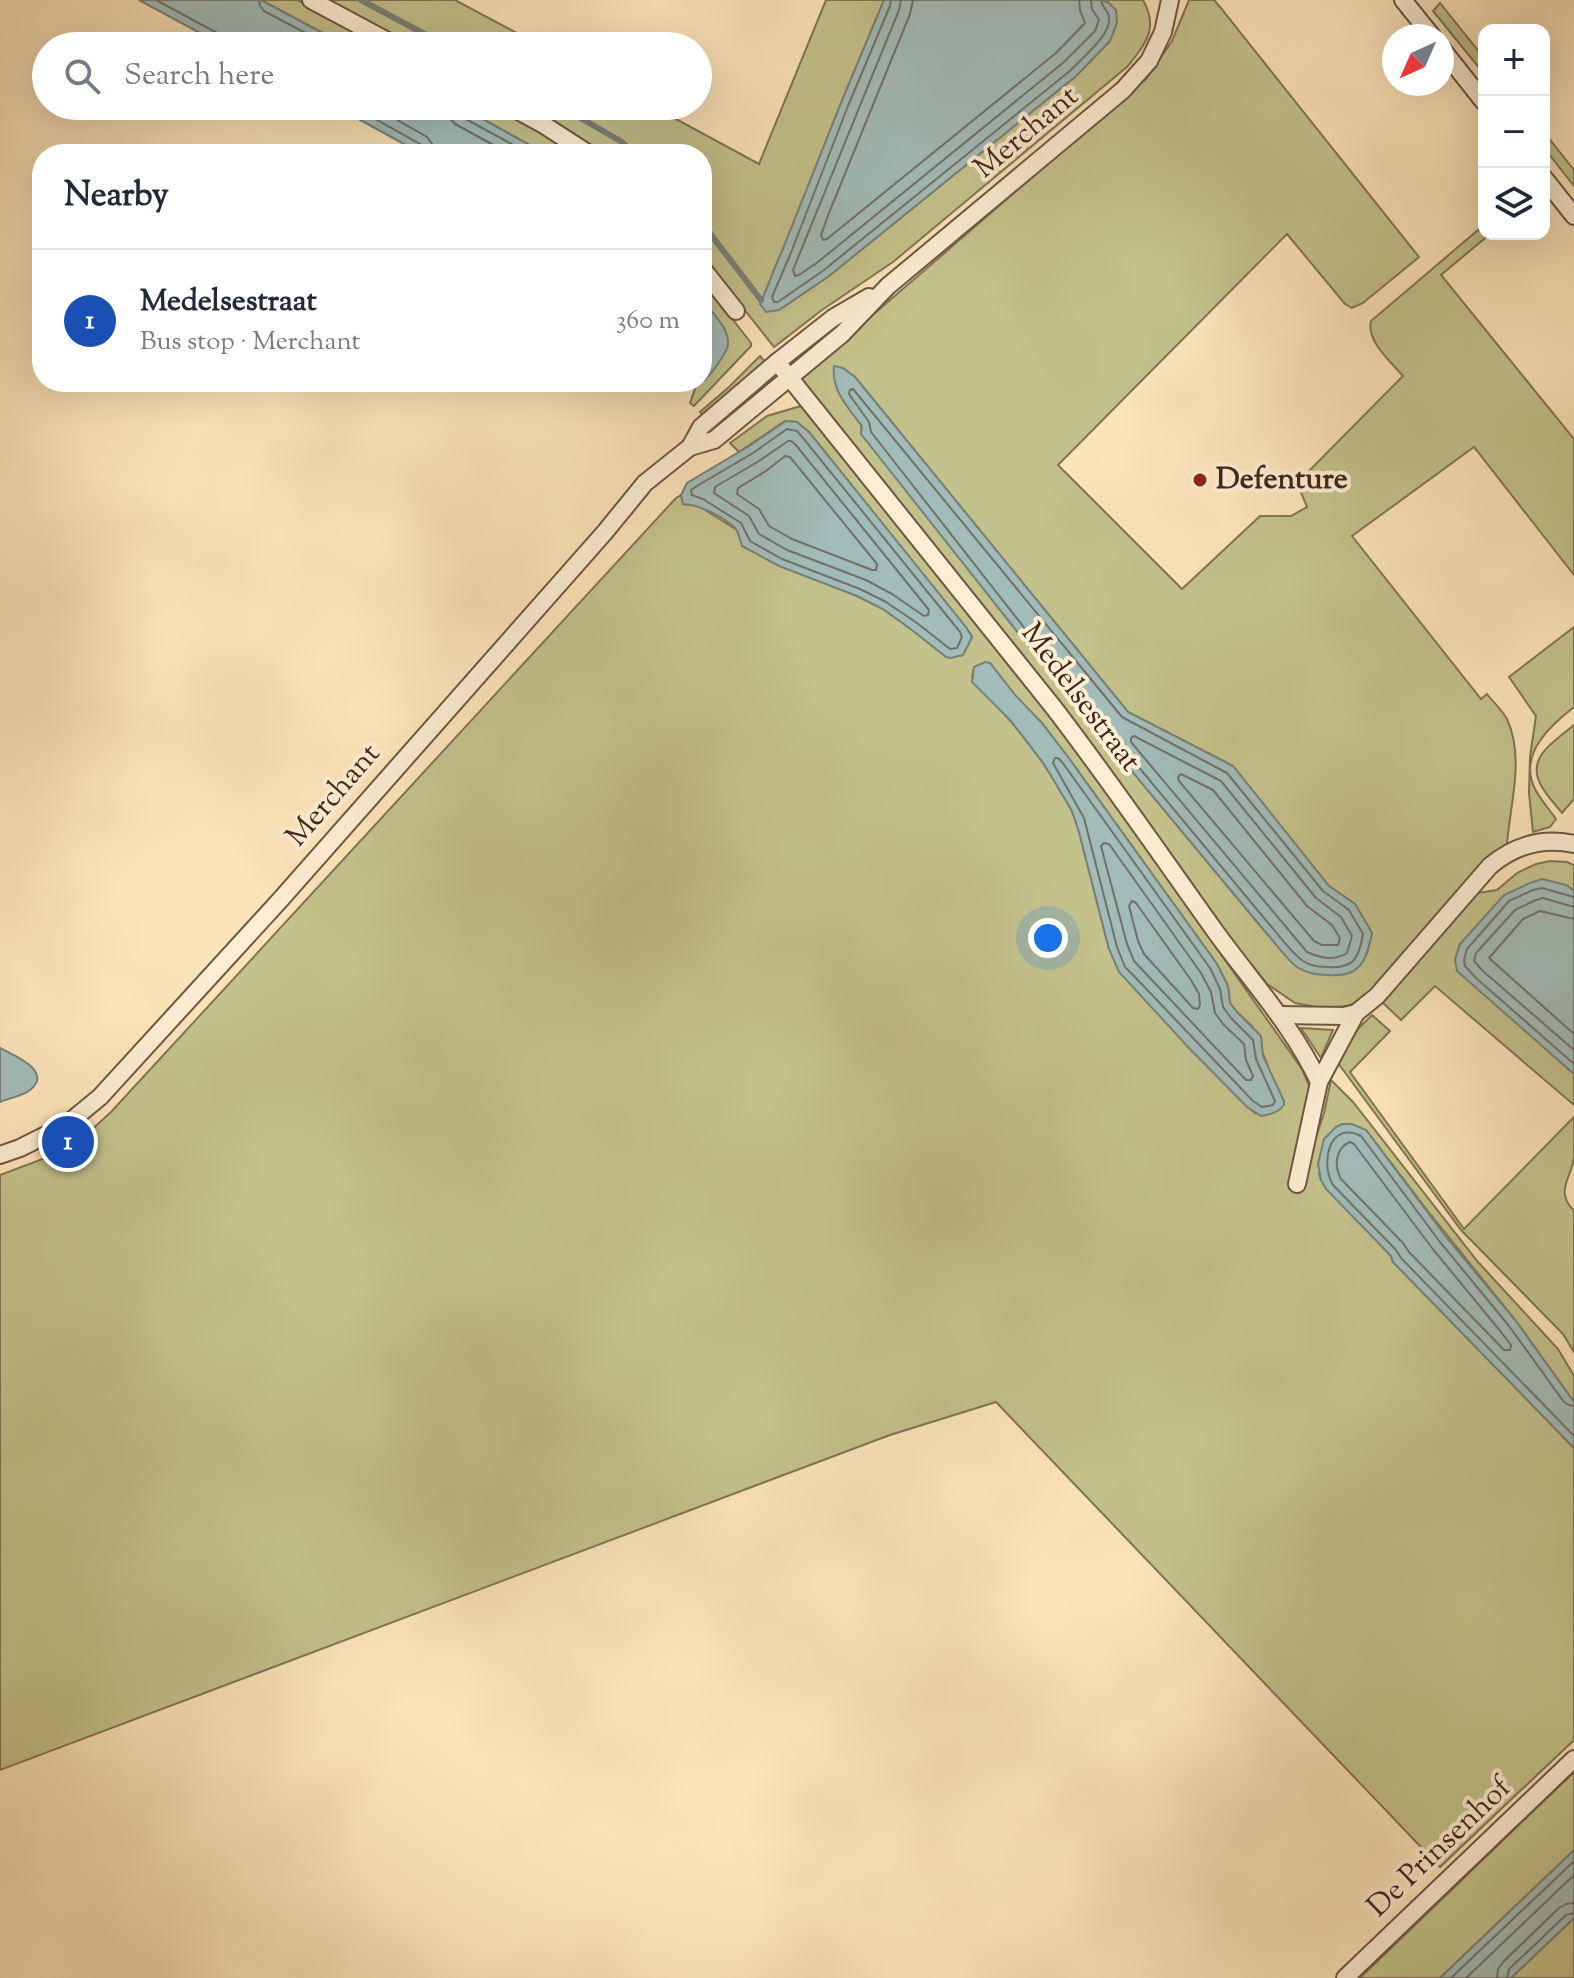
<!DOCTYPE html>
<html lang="en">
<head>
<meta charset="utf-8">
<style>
	body { margin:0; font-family:"Sorts Mill Goudy",serif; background:#f6f6f7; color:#1f2937 }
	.controls { position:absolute; right:24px; top:24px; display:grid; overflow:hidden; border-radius:16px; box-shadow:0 8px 32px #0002 }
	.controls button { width:72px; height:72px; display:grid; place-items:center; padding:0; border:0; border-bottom:2px solid #e0e1e3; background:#fff; color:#1f2937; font:40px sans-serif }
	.compass { position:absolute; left:1382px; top:24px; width:72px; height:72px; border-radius:50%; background:#fff; box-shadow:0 8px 32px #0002; rotate:225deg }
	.you { position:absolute; left:1048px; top:938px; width:28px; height:28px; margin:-20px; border:6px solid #fff; border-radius:50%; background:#1a73e8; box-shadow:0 0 0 12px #1a73e833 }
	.badge { display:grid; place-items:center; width:52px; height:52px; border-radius:50%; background:#8f2418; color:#fff; font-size:26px; font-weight:700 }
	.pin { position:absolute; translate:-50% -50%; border:4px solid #fff; box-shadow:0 2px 8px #0006 }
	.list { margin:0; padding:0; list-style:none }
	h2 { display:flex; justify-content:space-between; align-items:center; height:104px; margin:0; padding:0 32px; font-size:34px }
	h2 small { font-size:26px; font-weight:400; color:#747a83 }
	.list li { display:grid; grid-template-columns:52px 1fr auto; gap:24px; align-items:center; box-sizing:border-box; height:144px; padding:0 32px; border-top:2px solid #e0e1e3 }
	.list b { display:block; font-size:30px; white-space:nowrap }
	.list p { margin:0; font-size:26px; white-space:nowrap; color:#747a83 }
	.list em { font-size:26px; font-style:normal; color:#747a83 }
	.icon { flex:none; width:44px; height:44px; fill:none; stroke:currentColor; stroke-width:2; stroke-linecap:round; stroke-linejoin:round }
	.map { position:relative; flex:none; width:1574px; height:1978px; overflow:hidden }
	.search { position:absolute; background:#fff; box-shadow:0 8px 32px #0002; left:32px; top:32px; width:680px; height:88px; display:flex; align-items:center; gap:20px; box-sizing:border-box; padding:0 28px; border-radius:44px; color:#747a83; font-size:30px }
	.panel { position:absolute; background:#fff; box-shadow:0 8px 32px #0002; left:32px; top:144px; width:680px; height:248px; border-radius:32px }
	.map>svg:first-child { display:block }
	.green { fill:#c4c28c; stroke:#827453; stroke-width:2; fill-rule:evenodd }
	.water { fill:#a2bcb9; stroke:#7a8079; stroke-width:2 }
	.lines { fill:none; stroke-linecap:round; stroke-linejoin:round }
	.shore { stroke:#70726a; stroke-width:2 }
	.stream { stroke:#7a8079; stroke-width:6 }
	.street-casing { stroke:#6e5642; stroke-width:20 }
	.street { stroke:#fdedd2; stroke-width:16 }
	.poi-dot { fill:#8f2418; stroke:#fdedd2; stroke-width:3 }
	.labels { text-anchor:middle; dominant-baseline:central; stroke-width:8; stroke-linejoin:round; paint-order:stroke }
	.street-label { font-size:30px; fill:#3f271a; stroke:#fdedd2 }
	.poi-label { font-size:30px; font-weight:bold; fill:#3f271a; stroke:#fdedd2; text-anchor:start }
</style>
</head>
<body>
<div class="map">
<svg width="1574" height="1978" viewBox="0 0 1574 1978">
	<rect width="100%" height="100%" fill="#fce4ba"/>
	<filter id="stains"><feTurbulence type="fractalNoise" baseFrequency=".0025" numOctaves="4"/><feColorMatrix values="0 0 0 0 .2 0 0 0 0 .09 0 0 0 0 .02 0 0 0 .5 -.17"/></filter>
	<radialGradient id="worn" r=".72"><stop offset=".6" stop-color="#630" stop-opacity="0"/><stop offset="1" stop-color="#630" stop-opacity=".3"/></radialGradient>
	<g class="green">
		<polygon points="261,0 298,0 383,46 347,46"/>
		<polygon points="327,0 455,0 541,46 413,46"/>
		<path d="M 826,0 L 884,0 L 841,103 L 782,252 C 774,268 768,287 760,304 L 779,310 L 829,276 L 1076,76 L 1110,41 L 1109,3 L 1102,0 L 1143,0 C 1159,28 1146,43 1128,66 L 893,262 L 822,310 L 774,347 L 702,256 L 702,154 L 602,154 L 525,106 L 652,106 L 759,164 Z"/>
		<path d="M 1189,0 L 1214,0 L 1220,7 L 1419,257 L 1363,303 L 1352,308 L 1345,304 L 1287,234 L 1058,465 L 1182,589 L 1260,516 L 1291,516 L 1307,507 L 1300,490 L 1303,477 L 1403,376 C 1391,362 1366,341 1371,321 L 1484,225 L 1484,234 L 1490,234 L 1441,275 L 1574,439 L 1574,575 L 1474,447 L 1352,536 L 1481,699 L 1487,694 C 1493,702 1502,710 1507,719 C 1525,758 1510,804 1507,844 L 1492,855 L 1376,986 L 1358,1002 L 1348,1006 L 1322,1008 L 1295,1003 L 1267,984 L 1237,948 L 1093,748 L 801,380 L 831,351 L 1146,79 L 1172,41 ZM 855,377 L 1128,712 L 1233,766 L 1329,886 L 1355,904 L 1372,933 L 1367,954 L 1315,974 L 1297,967 L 1263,929 L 1038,658 L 862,434 Z"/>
		<polygon points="1440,3 1484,58 1484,74 1433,11"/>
		<polygon points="459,106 495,106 579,154 546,154"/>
		<polygon points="1544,132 1574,170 1574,186 1544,148"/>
		<polygon points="702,280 751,343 751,346 694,406 690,403 696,386 706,379 725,330 702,300"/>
		<polygon points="760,356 765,362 704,417 700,412 729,387"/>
		<path d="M 801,406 L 1000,652 L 1081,756 L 1302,1069 L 1311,1090 L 1304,1185 L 1312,1149 L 1324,1113 L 1331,1080 L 1353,1102 L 1478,1262 L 1558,1349 L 1574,1376 L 1574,1402 L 1516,1321 L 1430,1214 L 1366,1130 L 1319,1173 L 1321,1180 L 1391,1256 L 1393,1262 L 1574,1448 L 1574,1740 L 1440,1867 L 996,1402 L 890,1435 L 0,1770 L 0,1175 L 72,1148 L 111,1112 L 676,498 L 681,495 L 683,504 L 699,506 L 737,530 L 743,546 L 857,596 L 883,609 L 912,630 L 949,658 L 963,655 L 972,637 L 970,633 L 809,432 L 797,422 L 785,421 L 739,452 L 730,443 L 767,416 ZM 990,663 L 1020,702 L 1041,722 L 1068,757 L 1217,964 L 1228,986 L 1230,1003 L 1237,1012 L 1252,1026 L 1268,1066 L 1255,1113 L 1189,1048 L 1109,949 L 1076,820 C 1051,766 1012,721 972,678 L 974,668 Z"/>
		<path d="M 1574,627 L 1574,707 C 1551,725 1519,753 1534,787 C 1539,798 1549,809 1556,819 L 1550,827 L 1533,832 L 1529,793 L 1530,757 L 1536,716 L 1509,677 Z"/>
		<path d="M 1574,725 L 1574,799 L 1562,813 C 1555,804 1547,796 1542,787 C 1524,758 1555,741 1574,725 Z"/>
		<polygon points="1550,861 1567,862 1574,865 1574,891 1566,885 1460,944 1455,960 1458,971 1574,1074 1574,1105 1435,986 1401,1020 1382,1002 1478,893 1497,890 1517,873 1536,864"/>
		<path d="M 1372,1015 L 1390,1031 L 1350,1072 L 1464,1229 L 1574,1117 C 1574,1130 1574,1144 1574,1157 C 1572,1177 1554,1191 1574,1211 L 1574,1352 L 1563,1334 L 1461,1230 L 1338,1063 L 1357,1030 Z"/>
		<polygon points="1301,1028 1333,1030 1321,1058"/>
		<polygon points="1574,1772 1574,1850 1440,1978 1360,1978"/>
		<polygon points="1574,1918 1574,1978 1511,1978"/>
	</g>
	<g class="water">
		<polygon points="139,0 261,0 347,46 224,46"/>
		<path d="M 884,0 L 1102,0 L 1109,3 L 1116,10 L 1117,23 L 1110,41 L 1076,76 L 829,276 L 779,310 L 766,312 L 760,304 C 768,287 774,268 782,251 L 841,103 Z"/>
		<polygon points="335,106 459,106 546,154 422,154"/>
		<path d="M 702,300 C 711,311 730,329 728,345 C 727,351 722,357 719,362 C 713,372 707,379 696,386 L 691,382 L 702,382 Z"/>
		<path d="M 834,366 L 843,368 L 855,377 L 1128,712 L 1233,766 L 1329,886 L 1355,904 L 1372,933 C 1366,960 1361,978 1328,975 C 1318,975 1306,973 1297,967 C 1287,960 1272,939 1263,929 L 1038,658 L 861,434 L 862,426 C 848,408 831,390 834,366 Z"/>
		<path d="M 786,421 L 797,422 L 809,432 L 966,627 L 972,637 L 963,655 L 951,658 L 946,657 L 912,630 L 883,609 L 857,596 L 779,566 L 742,546 C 740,540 739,532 735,528 C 724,517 698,504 683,504 L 681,495 L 687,483 L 749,446 Z"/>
		<path d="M 985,662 L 990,663 L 1016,696 L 1041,722 L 1068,757 L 1217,964 L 1228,986 L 1230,1003 L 1237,1012 L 1261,1036 L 1263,1056 L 1284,1101 L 1284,1105 C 1278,1113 1270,1115 1261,1116 L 1247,1107 L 1189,1048 L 1119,972 L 1109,949 L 1079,832 L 1072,811 L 1044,764 L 1011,721 L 972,682 L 974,667 Z"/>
		<polygon points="1542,879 1566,885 1574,891 1574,1074 1457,971 1455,960 1460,944 1504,895 1530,883"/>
		<path d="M 0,1048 C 13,1055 54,1071 30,1090 C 23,1096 9,1098 0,1102 Z"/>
		<polygon points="1342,1124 1352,1124 1366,1130 1446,1237 1516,1321 1574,1402 1574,1448 1393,1262 1391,1256 1326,1189 1321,1180 1318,1164 1324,1139 1336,1127"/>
		<polygon points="1574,1850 1574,1918 1511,1978 1440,1978"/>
	</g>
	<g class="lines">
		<g class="shore">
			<polyline points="156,0 221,35 225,40 226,46"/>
			<polyline points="259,0 260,6 264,11 330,46"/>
			<path d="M 891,0 L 890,6 L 848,106 L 790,255 L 772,297 L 774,302 L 778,302 L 824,270 L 1071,70 C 1082,58 1112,34 1109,17 C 1108,10 1102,8 1101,0"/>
			<polyline points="901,0 899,10 793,270 795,276 799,275 818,262 1064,62 1095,31 1099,20 1092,9 1091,0"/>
			<polyline points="913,0 910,14 829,213 821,235 823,240 827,239 1056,53 1085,23 1080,10 1079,0"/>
			<polyline points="352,106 420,144 424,148 424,154"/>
			<polyline points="373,106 427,137 433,145 434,154"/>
			<polyline points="447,106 449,117 455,124 510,154"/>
			<polyline points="457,106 458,112 462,117 530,154"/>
			<path d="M 853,389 L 1122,717 L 1227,773 L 1323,891 L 1349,910 L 1363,934 C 1359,958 1354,969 1328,967 C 1319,967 1310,966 1303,961 C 1292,954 1278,934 1269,924 L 1044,653 L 871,432 L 869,422 L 849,394 L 850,390 Z"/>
			<polygon points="787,429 797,431 803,438 960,632 962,637 957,648 950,649 917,623 886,602 860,589 782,559 750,541 741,523 703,499 692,495 691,490 697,486 753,453"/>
			<polygon points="788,441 791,441 795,444 929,610 928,615 924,616 892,594 866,580 787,550 759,534 749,516 714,493 715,487 759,461"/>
			<polygon points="785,456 790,457 877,564 876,570 872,570 792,539 769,526 759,509 737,494 738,488 766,471"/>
			<path d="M 1134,736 L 1221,781 L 1316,898 L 1341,917 L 1352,936 L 1347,953 C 1335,961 1320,958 1307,952 L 1131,742 L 1131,738 Z"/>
			<polygon points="1055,758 1058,758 1062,762 1210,968 1220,989 1223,1007 1231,1018 1253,1040 1256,1059 1275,1101 1273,1105 1262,1107 1253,1101 1134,976 1125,967 1117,947 1084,818 1053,763"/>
			<polygon points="1181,774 1213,790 1307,906 1332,925 1340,938 1338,945 1322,945 1314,941 1179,781 1178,777"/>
			<polygon points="1104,843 1109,844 1201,973 1211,992 1215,1013 1224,1025 1244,1044 1246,1060 1253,1076 1251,1080 1246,1080 1134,961 1127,944 1102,850 1101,846"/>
			<polyline points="1574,897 1542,888 1533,890 1509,901 1467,949 1464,960 1465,966 1476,978 1574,1064"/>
			<polygon points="1132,901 1136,903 1191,980 1199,994 1200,1005 1198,1009 1193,1008 1144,954 1138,941 1129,906"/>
			<polyline points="1574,907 1543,898 1536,900 1515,910 1476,953 1474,961 1483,971 1574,1050"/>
			<polyline points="1574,919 1540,911 1523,919 1489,958 1574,1034"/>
			<path d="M 1350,1142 L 1354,1144 L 1432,1248 L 1501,1332 L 1511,1345 L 1510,1350 L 1504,1350 L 1409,1252 L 1403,1243 L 1341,1179 C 1334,1166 1335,1148 1350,1142 Z"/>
			<path d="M 1574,1406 L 1569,1405 L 1564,1402 L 1509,1326 L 1440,1242 L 1361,1136 C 1329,1120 1320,1163 1333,1185 L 1396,1250 L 1401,1258 L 1574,1436"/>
			<polyline points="1451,1978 1574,1861"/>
			<polyline points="1466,1978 1574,1875"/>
			<polyline points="1497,1978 1498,1969 1503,1962 1559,1908 1566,1904 1574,1903"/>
			<polyline points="1507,1978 1509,1969 1543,1937 1566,1915 1574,1913"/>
		</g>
		<g class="stream">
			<polyline points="361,0 447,46"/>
			<polyline points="560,106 622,142 634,154"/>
			<polyline points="702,223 761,300"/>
		</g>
		<defs>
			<g id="street">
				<polyline points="311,0 397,46"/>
				<polyline points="1403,0 1432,36"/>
				<polyline points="1442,49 1484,102"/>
				<polyline points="509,106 544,125 589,154"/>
				<polyline points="1544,178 1574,216"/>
				<polyline points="702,268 736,311"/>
				<path d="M 777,362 L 1054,708 C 1110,781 1162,857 1215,931 C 1251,981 1293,1026 1319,1082"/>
				<polyline points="690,447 701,427 777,362 833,318 869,297"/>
				<path d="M 1280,1015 L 1344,1016 L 1356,1013 L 1377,996 L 1490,866 C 1515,845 1542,837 1574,844"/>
				<polyline points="0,1155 20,1148 66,1125 100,1097 281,899 605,532 645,483 690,447 714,440 842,334 888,286 1123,90 1149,61 1163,32 1170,0"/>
				<polyline points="1297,1184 1319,1082 1356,1013"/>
				<polyline points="1345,1978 1574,1759"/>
			</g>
		</defs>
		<use href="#street" class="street-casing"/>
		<use href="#street" class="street"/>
	</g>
	<circle class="poi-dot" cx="1200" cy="480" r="8"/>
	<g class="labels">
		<g class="street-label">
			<text transform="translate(1027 133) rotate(-40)">Merchant</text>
			<text transform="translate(1080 698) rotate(53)">Medelsestraat</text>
			<text transform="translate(334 796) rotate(-49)">Merchant</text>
			<text transform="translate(1440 1848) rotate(-44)">De Prinsenhof</text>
		</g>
		<g class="poi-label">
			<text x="1216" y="480">Defenture</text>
		</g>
	</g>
	<rect width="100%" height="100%" filter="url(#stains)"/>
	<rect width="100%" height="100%" fill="url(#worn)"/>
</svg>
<div class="controls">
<button>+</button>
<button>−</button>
<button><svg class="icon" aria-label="layers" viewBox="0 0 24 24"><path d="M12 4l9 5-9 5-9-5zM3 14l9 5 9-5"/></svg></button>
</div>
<svg class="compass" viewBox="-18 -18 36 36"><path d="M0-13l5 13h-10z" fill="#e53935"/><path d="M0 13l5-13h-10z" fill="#747a83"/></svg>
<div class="you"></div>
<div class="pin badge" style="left:68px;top:1142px;background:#1a4fb4">1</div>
<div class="search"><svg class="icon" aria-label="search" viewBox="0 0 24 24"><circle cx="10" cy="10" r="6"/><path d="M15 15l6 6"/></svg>Search here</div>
<section class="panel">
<h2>Nearby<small></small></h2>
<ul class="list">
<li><span class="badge" style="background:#1a4fb4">1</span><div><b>Medelsestraat</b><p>Bus stop · Merchant</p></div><em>360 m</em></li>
</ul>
</section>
</div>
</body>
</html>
